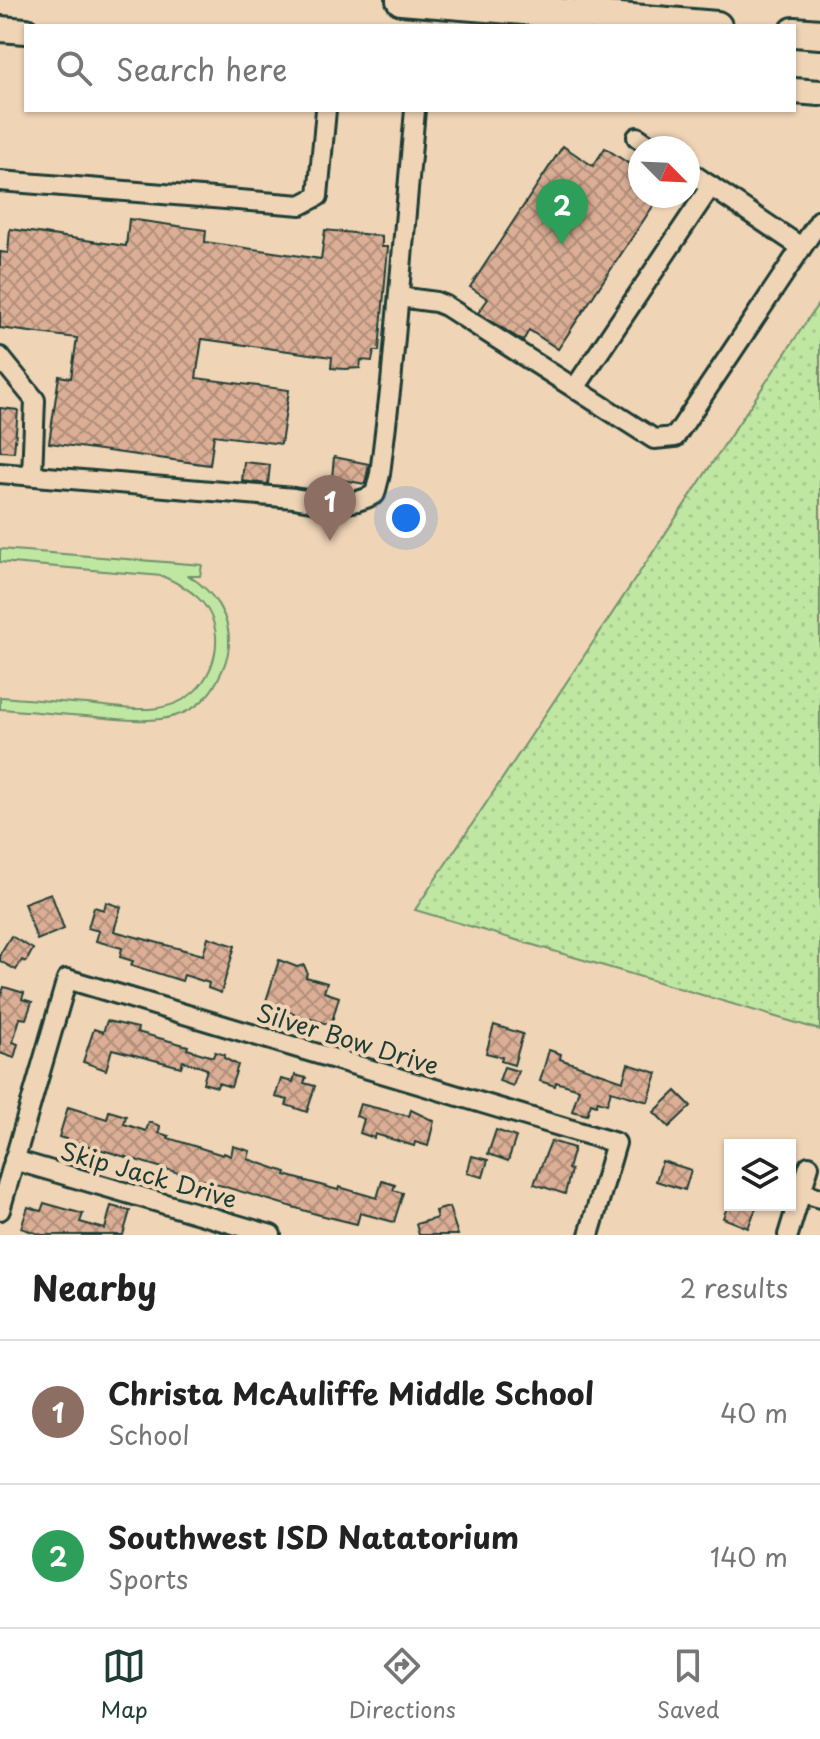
<!DOCTYPE html>
<html lang="en">
<head>
<meta charset="utf-8">
<style>
	body { margin:0; font-family:"Playpen Sans",sans-serif; background:#f6f6f6; color:#222 }
	.controls { position:absolute; right:24px; bottom:24px; display:grid; overflow:hidden; border-radius:0px; box-shadow:0 2px 6px #0004 }
	.controls button { width:72px; height:72px; display:grid; place-items:center; padding:0; border:0; border-bottom:2px solid #e0e0e0; background:#fff; color:#222; font:40px sans-serif }
	.compass { position:absolute; left:628px; top:136px; width:72px; height:72px; border-radius:50%; background:#fff; box-shadow:0 2px 6px #0004; rotate:114deg }
	.you { position:absolute; left:406px; top:518px; width:28px; height:28px; margin:-20px; border:6px solid #fff; border-radius:50%; background:#1a73e8; box-shadow:0 0 0 12px #1a73e833 }
	.badge { display:grid; place-items:center; width:52px; height:52px; border-radius:50%; background:#1f3d34; color:#fff; font-size:26px; font-weight:700 }
	.pin { position:absolute; translate:-50% -66px; filter:drop-shadow(0 2px 4px #0008) }
	.pin::after { content:''; position:absolute; top:42px; width:28px; height:24px; background:inherit; clip-path:polygon(0 0,100% 0,50% 100%) }
	.list { margin:0; padding:0; list-style:none }
	h2 { display:flex; justify-content:space-between; align-items:center; height:104px; margin:0; padding:0 32px; font-size:34px }
	h2 small { font-size:26px; font-weight:400; color:#767676 }
	.list li { display:grid; grid-template-columns:52px 1fr auto; gap:24px; align-items:center; box-sizing:border-box; height:144px; padding:0 32px; border-top:2px solid #e0e0e0 }
	.list b { display:block; font-size:30px; white-space:nowrap }
	.list p { margin:0; font-size:26px; white-space:nowrap; color:#767676 }
	.list em { font-size:26px; font-style:normal; color:#767676 }
	.icon { flex:none; width:44px; height:44px; fill:none; stroke:currentColor; stroke-width:2; stroke-linecap:round; stroke-linejoin:round }
	.map { position:relative; flex:none; width:820px; height:1235px; overflow:hidden }
	.search { position:absolute; background:#fff; box-shadow:0 2px 6px #0004; left:24px; right:24px; top:24px; height:88px; display:flex; align-items:center; gap:20px; box-sizing:border-box; padding:0 28px; border-radius:0px; color:#767676; font-size:30px }
	.sheet { height:392px; background:#fff }
	nav { display:flex; justify-content:space-around; align-items:center; box-sizing:border-box; height:112px; border-top:2px solid #e0e0e0; background:#fff; font-size:22px; color:#767676 }
	nav a { display:grid; justify-items:center; gap:4px }
	nav .on { color:#1f3d34 }
	.map>svg:first-child { display:block }
	.grass { fill:url(#grass-dots); stroke:#70926b; stroke-width:2 }
	.pitch { fill:#c0e7a2; stroke:#70926b; stroke-width:2 }
	.building { fill:url(#building-cross-hatch); stroke:#1f3d34; stroke-width:2 }
	.lines { fill:none; stroke-linecap:round; stroke-linejoin:round }
	.minor-casing { stroke:#1f3d34; stroke-width:24 }
	.major-casing { stroke:#1f3d34; stroke-width:30 }
	.highway-casing { stroke:#1f3d34; stroke-width:34 }
	.minor { stroke:#efd4b6; stroke-width:18 }
	.major { stroke:#efd4b6; stroke-width:24 }
	.highway { stroke:#efd4b6; stroke-width:28 }
	.labels { text-anchor:middle; dominant-baseline:central; stroke-width:8; stroke-linejoin:round; paint-order:stroke }
	.street-label { font-size:24px; fill:#1f3d34; stroke:#efd4b6 }
</style>
</head>
<body>
<div class="map">
<svg width="820" height="1235" viewBox="0 0 820 1235">
	<defs>
		<pattern id="grass-dots" width="8" height="8" patternUnits="userSpaceOnUse" patternTransform="scale(2)"><rect width="8" height="8" fill="#c0e7a2"/><path d="M2 2h.1M6 6h.1" fill="none" stroke="#a5c78c" stroke-width="1.8" stroke-linecap="round"/></pattern>
		<pattern id="building-cross-hatch" width="8" height="8" patternUnits="userSpaceOnUse" patternTransform="scale(2)"><rect width="8" height="8" fill="#dbae95"/><path d="M0 0l8 8M0 8l8-8" fill="none" stroke="#b18f7a"/></pattern>
	</defs>
	<rect width="100%" height="100%" fill="#efd4b6"/>
	<filter id="ink" filterUnits="userSpaceOnUse"><feTurbulence type="fractalNoise" baseFrequency=".0125" numOctaves="2"/><feDisplacementMap in="SourceGraphic" scale="16" xChannelSelector="R" yChannelSelector="G"/><feConvolveMatrix kernelMatrix="1 2 1 2 8 2 1 2 1" color-interpolation-filters="sRGB"/></filter>
	<g filter="url(#ink)">
		<polygon class="grass" points="820,301 820,1030 415,910"/>
		<path class="pitch" d="M 0,549 L 202,565 L 200,576 L 189,576 C 213,591 231,616 229,646 C 228,659 223,670 217,681 C 191,732 133,720 86,716 C 57,714 29,711 0,709 L 0,697 C 29,699 58,702 87,704 C 126,708 174,720 202,683 C 212,669 217,653 216,636 C 213,603 190,588 162,576 L 0,562 Z"/>
		<g class="building">
			<polygon points="563,146 593,166 605,148 640,171 640,183 635,190 655,203 558,349 529,330 523,341 478,313 488,299 470,287"/>
			<polygon points="129,219 206,230 205,242 321,259 325,230 382,236 382,247 388,247 379,351 374,351 372,361 361,360 360,368 345,369 331,368 332,357 202,339 196,378 289,390 281,444 214,435 210,465 49,443 59,376 71,378 77,338 0,328 0,252 8,253 10,229 126,246"/>
			<polygon points="0,408 18,410 14,452 0,451"/>
			<polygon points="334,457 369,464 365,484 332,478"/>
			<polygon points="244,462 270,465 268,484 242,481"/>
			<polygon points="51,893 64,929 37,940 24,903"/>
			<polygon points="106,902 121,907 114,931 203,955 208,937 235,946 221,993 208,988 209,983 184,975 182,981 131,965 133,961 120,957 122,948 96,941 99,931 88,928 94,907 104,910"/>
			<polygon points="11,936 33,949 26,962 22,960 16,970 0,961 0,954"/>
			<polygon points="279,960 297,967 304,965 307,972 306,977 327,983 324,992 339,997 331,1025 280,1010 281,1008 269,1005 266,1001"/>
			<polygon points="4,987 24,993 22,999 32,1002 26,1019 20,1018 13,1042 18,1044 14,1058 0,1053 0,998"/>
			<polygon points="107,1021 138,1028 137,1032 188,1046 187,1049 213,1057 215,1052 225,1055 224,1058 238,1065 231,1087 218,1083 217,1087 203,1083 207,1069 183,1061 181,1067 112,1049 106,1070 83,1062 94,1029 103,1032"/>
			<polygon points="494,1025 523,1034 514,1065 501,1061 502,1057 486,1053"/>
			<polygon points="549,1050 561,1054 560,1059 623,1081 628,1064 657,1073 648,1102 611,1091 607,1104 598,1101 596,1105 591,1103 587,1115 572,1111 579,1089 556,1082 555,1086 540,1081"/>
			<polygon points="504,1067 518,1071 513,1086 499,1081"/>
			<polygon points="295,1075 306,1078 304,1083 315,1086 307,1112 286,1105 288,1100 275,1097 281,1079 293,1082"/>
			<polygon points="676,1091 691,1106 669,1127 654,1112"/>
			<polygon points="360,1104 409,1116 411,1110 434,1121 428,1146 415,1142 414,1146 375,1134 374,1138 360,1133 364,1119 356,1116"/>
			<polygon points="68,1107 107,1119 109,1111 126,1116 124,1124 146,1131 149,1122 160,1126 159,1133 169,1136 168,1138 223,1155 224,1153 231,1156 233,1146 250,1151 248,1159 286,1172 285,1175 338,1190 339,1187 377,1198 382,1181 395,1185 393,1190 403,1193 394,1222 360,1213 357,1224 316,1214 59,1137"/>
			<polygon points="496,1130 516,1137 508,1161 488,1154"/>
			<polygon points="551,1141 574,1148 568,1169 571,1170 565,1194 534,1184"/>
			<polygon points="472,1156 488,1160 483,1177 467,1173"/>
			<polygon points="662,1161 691,1170 685,1190 656,1181"/>
			<polygon points="44,1203 83,1214 80,1222 105,1229 111,1206 130,1211 123,1235 42,1235 21,1228 28,1207 41,1211"/>
			<polygon points="728,1205 749,1205 756,1208 748,1228 723,1218"/>
			<polygon points="449,1207 458,1235 419,1235 416,1224 437,1218 435,1211"/>
		</g>
		<g class="lines">
			<defs>
				<g id="minor">
					<polyline points="637,137 653,148"/>
					<polyline points="688,171 801,247"/>
					<polyline points="0,181 301,205 318,196 326,110"/>
					<polyline points="399,297 436,302 446,306 654,439 675,437 820,220"/>
					<polyline points="0,357 35,400 32,475"/>
					<polyline points="575,388 711,186"/>
					<path d="M 0,473 L 294,498 C 323,503 348,509 375,494 L 380,474 L 391,383 L 415,110"/>
					<polyline points="14,1160 271,1235"/>
					<polyline points="801,1192 820,1198"/>
					<polyline points="0,1210 67,979 616,1143 589,1235"/>
					<polyline points="788,1235 809,1166"/>
				</g>
				<g id="major">
					<polyline points="0,29 26,31"/>
					<polyline points="794,91 820,93"/>
				</g>
				<g id="highway">
					<polyline points="401,0 717,26"/>
					<polyline points="794,32 820,34"/>
				</g>
			</defs>
			<use href="#minor" class="minor-casing"/>
			<use href="#major" class="major-casing"/>
			<use href="#highway" class="highway-casing"/>
			<use href="#minor" class="minor"/>
			<use href="#major" class="major"/>
			<use href="#highway" class="highway"/>
		</g>
	</g>
	<g class="labels">
		<g class="street-label">
			<text transform="translate(348 1038) rotate(17)">Silver Bow Drive</text>
			<text transform="translate(149 1174) rotate(16)">Skip Jack Drive</text>
		</g>
	</g>
</svg>
<div class="controls">
<button><svg class="icon" aria-label="layers" viewBox="0 0 24 24"><path d="M12 4l9 5-9 5-9-5zM3 14l9 5 9-5"/></svg></button>
</div>
<svg class="compass" viewBox="-18 -18 36 36"><path d="M0-13l5 13h-10z" fill="#e53935"/><path d="M0 13l5-13h-10z" fill="#767676"/></svg>
<div class="you"></div>
<div class="pin badge" style="left:330px;top:541px;background:#8d6e63">1</div>
<div class="pin badge" style="left:562px;top:245px;background:#2e9e5b">2</div>
<div class="search"><svg class="icon" aria-label="search" viewBox="0 0 24 24"><circle cx="10" cy="10" r="6"/><path d="M15 15l6 6"/></svg>Search here</div>
</div>
<section class="sheet">
<h2>Nearby<small>2 results</small></h2>
<ul class="list">
<li><span class="badge" style="background:#8d6e63">1</span><div><b>Christa McAuliffe Middle School</b><p>School</p></div><em>40 m</em></li>
<li><span class="badge" style="background:#2e9e5b">2</span><div><b>Southwest ISD Natatorium</b><p>Sports</p></div><em>140 m</em></li>
</ul>
</section>
<nav>
<a class="on"><svg class="icon" aria-label="map" viewBox="0 0 24 24"><path d="M3 6l6-2 6 2 6-2v14l-6 2-6-2-6 2zM9 4v14M15 6v14"/></svg>Map</a>
<a><svg class="icon" aria-label="directions" viewBox="0 0 24 24"><path d="M12 3l9 9-9 9-9-9zM9 14v-3h6M13 9l2 2-2 2"/></svg>Directions</a>
<a><svg class="icon" aria-label="saved" viewBox="0 0 24 24"><path d="M7 4h10v16l-5-4-5 4z"/></svg>Saved</a>
</nav>
</body>
</html>
